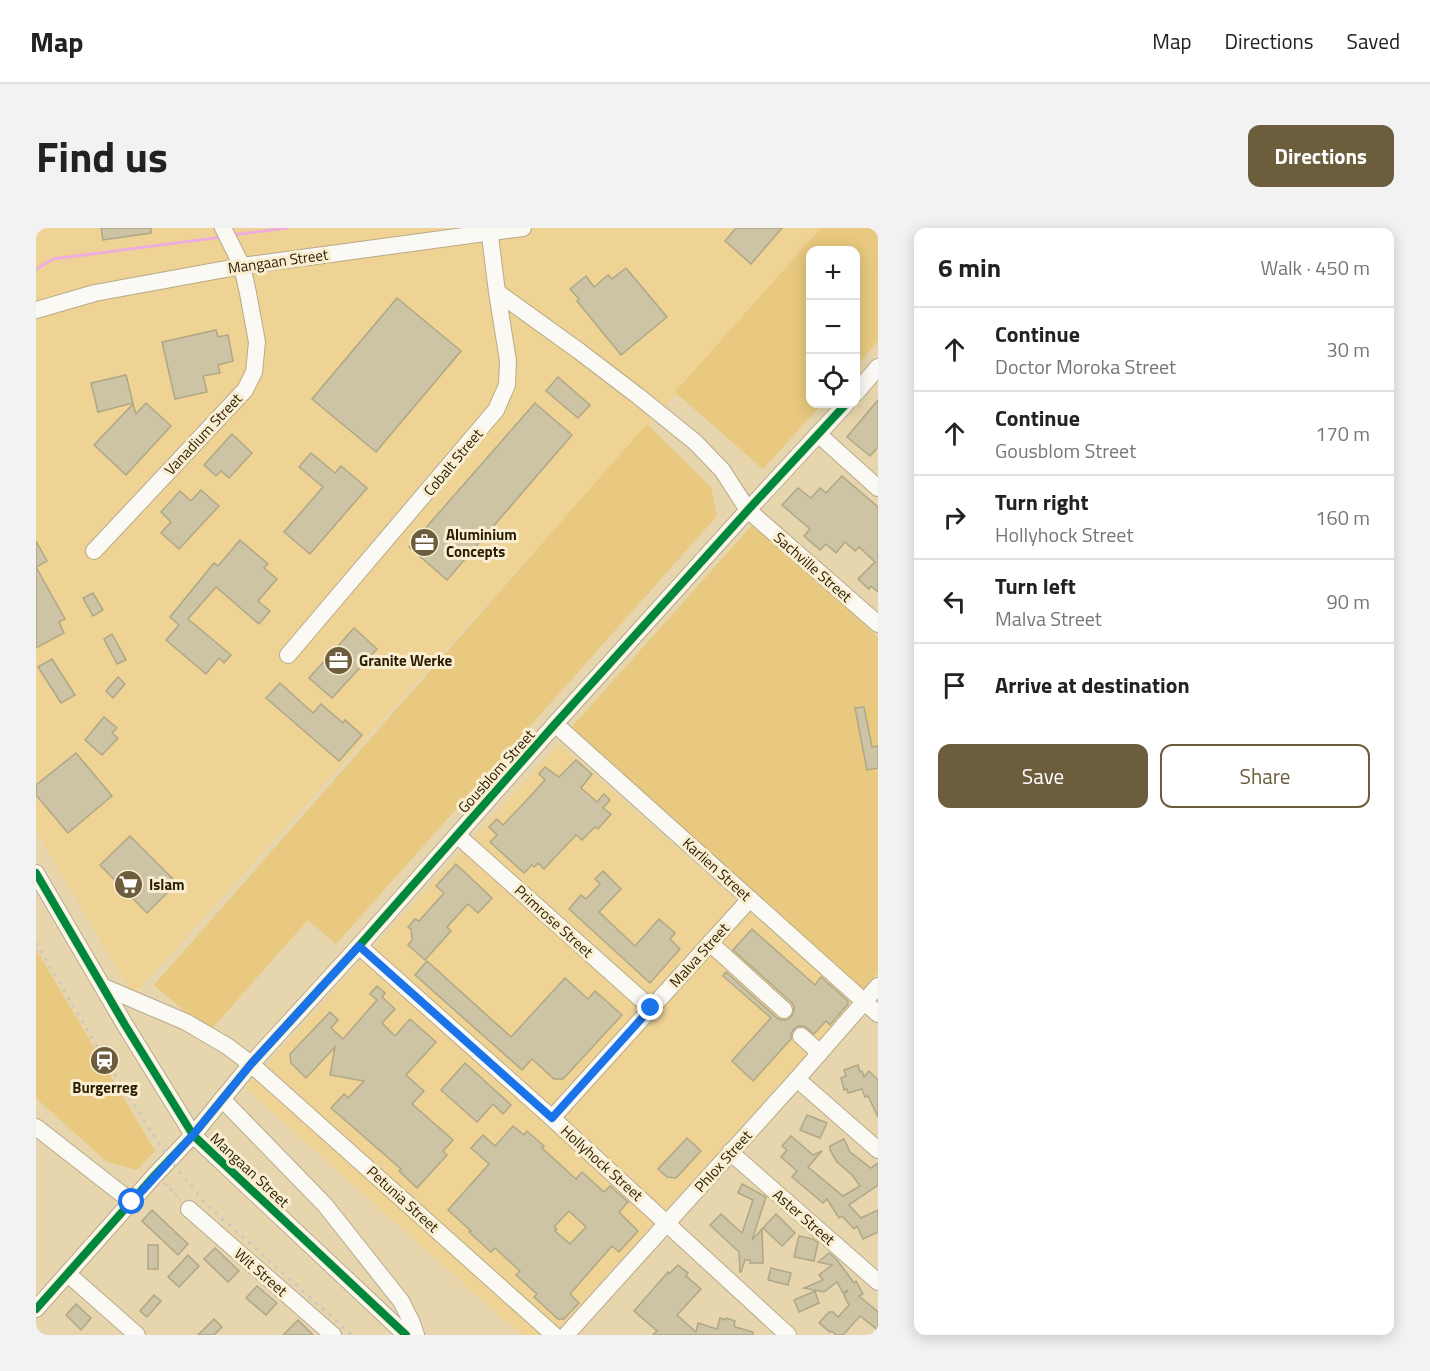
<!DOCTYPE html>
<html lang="en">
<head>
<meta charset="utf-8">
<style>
	body { margin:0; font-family:"Titillium Web",sans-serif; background:#f2f2f2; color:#222 }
	.controls { position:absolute; right:18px; top:18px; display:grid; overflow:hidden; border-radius:12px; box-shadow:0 3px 15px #0003 }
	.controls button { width:54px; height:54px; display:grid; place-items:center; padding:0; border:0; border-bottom:2px solid #e0e0e0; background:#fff; color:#222; font:30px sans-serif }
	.stop { position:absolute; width:18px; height:18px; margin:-14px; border:4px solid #1a73e8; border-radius:50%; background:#fff }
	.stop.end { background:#1a73e8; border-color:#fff; box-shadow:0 2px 6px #0008 }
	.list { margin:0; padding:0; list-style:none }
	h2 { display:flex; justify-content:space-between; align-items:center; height:78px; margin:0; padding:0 24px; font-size:26px }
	h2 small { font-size:20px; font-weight:400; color:#767676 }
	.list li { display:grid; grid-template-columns:39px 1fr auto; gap:18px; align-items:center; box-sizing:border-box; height:84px; padding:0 24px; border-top:2px solid #e0e0e0 }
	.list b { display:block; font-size:22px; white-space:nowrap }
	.list p { margin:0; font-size:20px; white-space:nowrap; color:#767676 }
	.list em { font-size:20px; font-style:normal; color:#767676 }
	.actions { display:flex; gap:12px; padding:18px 24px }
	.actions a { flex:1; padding:14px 0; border:2px solid #6c5e3d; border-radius:12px; text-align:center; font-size:21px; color:#6c5e3d }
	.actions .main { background:#6c5e3d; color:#fff }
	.icon { flex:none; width:33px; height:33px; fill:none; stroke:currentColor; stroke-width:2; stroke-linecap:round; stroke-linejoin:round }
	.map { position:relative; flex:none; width:842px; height:1107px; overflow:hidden; border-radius:12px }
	header { display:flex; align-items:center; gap:36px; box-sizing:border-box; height:84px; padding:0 30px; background:#fff; border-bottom:2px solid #e0e0e0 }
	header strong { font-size:28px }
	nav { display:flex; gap:33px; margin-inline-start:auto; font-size:21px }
	.intro { display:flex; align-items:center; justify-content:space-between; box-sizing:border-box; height:144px; padding:0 36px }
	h1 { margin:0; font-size:42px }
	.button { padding:15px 27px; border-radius:12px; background:#6c5e3d; color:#fff; font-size:21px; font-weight:700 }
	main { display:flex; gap:36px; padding:0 36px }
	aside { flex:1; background:#fff; border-radius:12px; box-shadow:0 3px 15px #0003 }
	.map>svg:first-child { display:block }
	.built { fill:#eed395 }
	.green { fill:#e8c97f }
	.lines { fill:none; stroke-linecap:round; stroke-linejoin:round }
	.stream { stroke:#efaddd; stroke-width:3 }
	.building { fill:#ccc4a4; stroke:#afa786; stroke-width:1.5; fill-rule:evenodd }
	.minor-casing { stroke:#b8aa8a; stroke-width:18 }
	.path { stroke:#ccc7bb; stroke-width:2; stroke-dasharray:4.5 3; stroke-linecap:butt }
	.minor { stroke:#fbf9f3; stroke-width:16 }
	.rail { stroke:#cdc8bc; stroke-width:3; stroke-dasharray:3 6; stroke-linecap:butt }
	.cycleway-casing { stroke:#faeed2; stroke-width:11 }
	.cycleway { stroke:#00873e; stroke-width:8 }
	.route { stroke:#1a73e8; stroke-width:8 }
	.labels { text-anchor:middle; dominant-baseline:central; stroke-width:6; stroke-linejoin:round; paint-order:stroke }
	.street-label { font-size:15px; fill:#2a1e01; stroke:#faeed2 }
	.poi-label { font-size:15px; font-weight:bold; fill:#2a1e01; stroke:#faeed2; text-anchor:start }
</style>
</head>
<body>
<header>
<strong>Map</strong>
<nav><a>Map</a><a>Directions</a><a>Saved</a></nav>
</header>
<div class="intro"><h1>Find us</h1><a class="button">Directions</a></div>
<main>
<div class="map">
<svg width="842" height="1107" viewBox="0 0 842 1107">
	<rect width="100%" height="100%" fill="#e6d5ad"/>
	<g class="built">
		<polygon points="0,0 790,0 97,768 0,603"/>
		<polygon points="523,516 817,775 517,1107 485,1107 209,860"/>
	</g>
	<g class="green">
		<polygon points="785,0 842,0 842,113 820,138 820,22 774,22 774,176 786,176 727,241 639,164"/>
		<polygon points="611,196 675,259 681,288 300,716 272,692 173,804 118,757"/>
		<polygon points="717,296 842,409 842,745 827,763 535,500"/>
		<polygon points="0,721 119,923 101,942 71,934 0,870"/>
	</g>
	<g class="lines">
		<g class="stream">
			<polyline points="196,7 251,0"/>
			<polyline points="0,41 17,31 186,9"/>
		</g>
	</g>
	<g class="building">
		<polygon points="65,0 115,0 115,5 67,12"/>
		<polygon points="700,0 746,0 715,36 689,13"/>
		<polygon points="590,40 631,89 585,127 541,73 543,71 534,61 550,48 558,59 572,47 576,51"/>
		<polygon points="361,70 425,123 340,224 276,171"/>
		<polygon points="180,102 182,109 192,107 197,133 182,137 184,145 167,148 171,164 139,171 126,114"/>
		<polygon points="90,147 97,175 62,184 55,155"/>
		<polygon points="522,149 554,177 542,190 510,163"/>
		<polygon points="842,172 842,219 834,228 811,209"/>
		<polygon points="110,175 135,198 90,247 58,217 97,176 100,186"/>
		<polygon points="499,175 536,207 411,352 373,319"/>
		<polygon points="196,206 216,225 193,250 185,243 180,248 168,237"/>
		<polygon points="275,225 299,245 305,238 331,260 274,326 248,304 287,259 263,239"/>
		<polygon points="806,248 842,279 842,364 835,358 833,361 822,351 839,334 823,319 819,323 809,314 800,325 790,316 784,322 768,308 774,301 746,277 762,260 775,270 784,260 790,265"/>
		<polygon points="165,262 183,278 143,321 125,305 135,294 125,284 144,263 155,273"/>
		<polygon points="204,312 232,336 228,340 241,351 222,373 234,383 223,396 180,359 152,391 195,427 188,435 183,430 170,446 130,412 143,397 134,389 178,335 182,338"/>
		<polygon points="0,313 11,333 0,339 29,391 23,394 28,405 0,420"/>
		<polygon points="57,365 67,382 57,388 47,370"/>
		<polygon points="318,400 341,421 296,470 273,450"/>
		<polygon points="76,406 90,432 81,436 68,411"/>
		<polygon points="16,431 39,467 25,475 2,439"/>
		<polygon points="82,449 89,456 77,470 70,463"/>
		<polygon points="244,455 277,485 285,476 307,495 309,492 326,507 303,533 230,470"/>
		<polygon points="828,479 836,519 842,518 842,540 831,542 819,480"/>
		<polygon points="68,489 81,500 76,505 82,510 66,527 49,512"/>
		<polygon points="40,525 76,568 32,605 0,567 0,557"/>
		<polygon points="540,532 556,546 545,560 561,574 568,566 574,572 567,580 575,586 562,601 559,599 546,612 540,607 508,641 502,635 498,639 496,637 488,645 454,614 461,607 453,599 461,591 467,597 488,575 509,552 503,546 509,539 523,549"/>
		<polygon points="94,608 141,655 111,685 64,637"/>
		<polygon points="420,636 456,670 442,685 432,676 411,699 415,703 389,732 372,717 376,712 375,701 372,699 379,691 383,693 408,665 400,658"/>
		<polygon points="567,643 585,661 563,684 599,718 623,691 639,705 634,711 644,721 614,755 533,681 545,667 550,671 564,656 559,651"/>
		<polygon points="716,701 779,757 785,749 812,773 812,776 794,797 790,793 778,806 768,798 762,798 758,801 755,805 755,811 717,853 696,833 735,790 687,748 690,744 741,790 745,792 751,792 755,789 758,784 758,778 755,774 697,722"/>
		<polygon points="391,733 475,809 529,750 552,771 559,763 586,787 527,851 518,851 496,831 486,842 379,747"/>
		<polygon points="341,758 349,765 346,769 359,781 346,795 359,808 374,791 400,814 370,847 388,863 376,876 417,912 407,923 411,927 381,960 363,943 365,941 295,880 308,866 312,870 328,853 294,847 299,819 270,850 255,835 254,826 294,784 302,792 295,800 307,811 341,772 334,766"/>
		<polygon points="429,835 475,877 467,886 457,876 441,894 405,862"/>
		<polygon points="822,837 824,844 826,843 828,849 833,843 842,852 842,889 832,868 829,869 826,861 812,865 811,861 808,862 805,850 810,848 808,842"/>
		<polygon points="771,887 791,895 784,910 764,902"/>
		<path d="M 477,898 L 488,907 L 491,903 L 508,918 L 506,920 L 540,951 L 546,944 L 568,964 L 574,958 L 592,974 L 583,984 L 602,1003 L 583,1024 L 576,1018 L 534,1066 L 543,1075 L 528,1091 L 522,1091 L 498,1069 L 501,1066 L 480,1047 L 484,1043 L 459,1020 L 455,1024 L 433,1004 L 435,1003 L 412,982 L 453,936 L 435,920 L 447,907 L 459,918 ZM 533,983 L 550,999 L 534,1016 L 519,1003 L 521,1001 L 518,999 Z"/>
		<polygon points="755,908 777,927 786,923 772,939 807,968 824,958 816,947 801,934 794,922 794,918 808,911 814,924 835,940 842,935 842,957 813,977 825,990 842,982 842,1004 827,1011 821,998 818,1001 806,988 803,990 791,971 787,975 756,949 761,943 745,929 751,922 746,918"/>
		<polygon points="651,910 665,923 640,950 631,949 622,941"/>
		<polygon points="706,956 730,969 716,1012 726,1001 727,1035 714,1035 714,1032 709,1032 705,1044 704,1044 703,1024 674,997 685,986 706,1005 717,972 702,965"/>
		<polygon points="116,982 152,1016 142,1027 106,993"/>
		<polygon points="740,986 759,1005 746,1018 727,1000"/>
		<polygon points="763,1008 777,1011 782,1015 778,1033 758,1029"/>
		<rect x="112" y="1017" width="10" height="24"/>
		<polygon points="179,1020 203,1043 192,1054 168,1031"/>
		<polygon points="793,1025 801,1032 818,1055 820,1053 827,1066 823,1068 842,1084 842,1102 824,1088 807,1107 800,1107 796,1103 794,1104 783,1095 793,1084 797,1084 802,1089 813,1077 808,1067 812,1062 807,1065 801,1054 788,1064 768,1060 787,1052 783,1047 796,1037 782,1034"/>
		<polygon points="152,1027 163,1038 143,1059 132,1049"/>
		<polygon points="642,1037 652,1045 650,1048 665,1061 641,1087 660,1104 662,1095 681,1101 684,1090 690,1092 690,1090 699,1093 698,1097 699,1098 699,1099 717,1104 717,1107 617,1107 621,1103 598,1083 632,1044 633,1046"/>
		<polygon points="735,1040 755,1045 752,1057 732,1052"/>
		<polygon points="221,1058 241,1075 230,1087 210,1070"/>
		<polygon points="779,1063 783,1075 763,1084 758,1072"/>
		<polygon points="118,1067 125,1073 111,1089 104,1083"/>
		<polygon points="40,1076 55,1090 45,1102 30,1087"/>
		<polygon points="178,1091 186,1099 178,1107 162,1107"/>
		<polygon points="262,1092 277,1107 247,1107"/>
	</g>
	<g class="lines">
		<defs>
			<g id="minor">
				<polyline points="461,64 543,123 602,168 659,214 686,242 712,282 842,396"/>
				<polyline points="0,82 59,65 206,38 487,0"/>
				<polyline points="820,165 842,139"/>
				<polyline points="782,206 842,260"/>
				<polyline points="58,323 209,162 218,144 221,114 212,65 206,38 187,0"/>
				<polyline points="252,427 460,182 471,157 472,133 461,64 453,0"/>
				<polyline points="519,496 842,786"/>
				<polyline points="421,607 615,780"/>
				<polyline points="0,645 89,797 157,907 370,1107"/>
				<polyline points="674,715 748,782"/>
				<polyline points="323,718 516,890 752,1107"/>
				<polyline points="68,759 150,794 191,818 215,836 518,1107"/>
				<polyline points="765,808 784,825"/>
				<polyline points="761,851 842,922"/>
				<polyline points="186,871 289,977 365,1073 376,1095 380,1107"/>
				<polyline points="516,890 714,671"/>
				<polyline points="0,899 96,974"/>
				<polyline points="694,924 842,1054"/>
				<polyline points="153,981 297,1107"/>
				<polyline points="32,1046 101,1107"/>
				<polyline points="0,1081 119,947 157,907 215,836 323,718 519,496 712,282 810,176"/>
				<polyline points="530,1107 761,851 842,758"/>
			</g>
		</defs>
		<use href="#minor" class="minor-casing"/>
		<polyline class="path" points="128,955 145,972"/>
		<use href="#minor" class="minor"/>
		<polyline class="rail" points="0,715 69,832 134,932 170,976 316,1107"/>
		<defs>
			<g id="cycleway">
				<polyline points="0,645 89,797 157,907 370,1107"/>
				<polyline points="0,1081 119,947 157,907 215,836 323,718 519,496 712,282 810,176"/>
			</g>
		</defs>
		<use href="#cycleway" class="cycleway-casing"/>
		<use href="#cycleway" class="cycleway"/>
	</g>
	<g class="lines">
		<polyline class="route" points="96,974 157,907 215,836 323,718 516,890 615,780"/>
	</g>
	<defs>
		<symbol id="office-disc" viewBox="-11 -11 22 22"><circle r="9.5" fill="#6c5e3d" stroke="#faeed2"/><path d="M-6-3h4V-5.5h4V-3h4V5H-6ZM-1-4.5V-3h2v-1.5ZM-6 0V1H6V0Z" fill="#fff"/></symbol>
		<symbol id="supermarket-disc" viewBox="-11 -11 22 22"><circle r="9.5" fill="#6c5e3d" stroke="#faeed2"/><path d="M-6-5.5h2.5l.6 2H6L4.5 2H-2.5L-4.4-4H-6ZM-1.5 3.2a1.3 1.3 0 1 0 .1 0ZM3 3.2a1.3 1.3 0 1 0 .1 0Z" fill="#fff"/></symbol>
		<symbol id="station-disc" viewBox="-11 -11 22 22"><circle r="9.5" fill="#6c5e3d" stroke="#faeed2"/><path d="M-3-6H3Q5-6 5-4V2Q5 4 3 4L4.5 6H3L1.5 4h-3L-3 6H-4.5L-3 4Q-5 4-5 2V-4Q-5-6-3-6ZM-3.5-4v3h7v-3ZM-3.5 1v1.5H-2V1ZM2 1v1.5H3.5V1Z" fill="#fff"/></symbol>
	</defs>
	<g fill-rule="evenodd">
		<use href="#office-disc" x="372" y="298" width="33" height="33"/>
		<use href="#office-disc" x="286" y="416" width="33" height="33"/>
		<use href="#supermarket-disc" x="76" y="640" width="33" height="33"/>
		<use href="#station-disc" x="52" y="816" width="33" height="33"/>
	</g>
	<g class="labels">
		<g class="street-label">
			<text transform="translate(242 33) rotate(-8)">Mangaan Street</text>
			<text transform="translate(167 206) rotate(-47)">Vanadium Street</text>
			<text transform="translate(417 234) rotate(-50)">Cobalt Street</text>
			<text transform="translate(777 339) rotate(41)">Sachville Street</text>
			<text transform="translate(460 543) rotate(-48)">Gousblom Street</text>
			<text transform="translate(681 641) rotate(42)">Karlien Street</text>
			<text transform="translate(518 693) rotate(42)">Primrose Street</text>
			<text transform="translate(663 727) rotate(-48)">Malva Street</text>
			<text transform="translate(687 933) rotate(-48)">Phlox Street</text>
			<text transform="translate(566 935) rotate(42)">Hollyhock Street</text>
			<text transform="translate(214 942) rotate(43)">Mangaan Street</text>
			<text transform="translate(367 971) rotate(42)">Petunia Street</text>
			<text transform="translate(768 989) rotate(41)">Aster Street</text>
			<text transform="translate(225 1044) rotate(41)">Wit Street</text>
		</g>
		<g class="poi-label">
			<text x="410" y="306">Aluminium<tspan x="410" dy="17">Concepts</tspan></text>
			<text x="323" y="432">Granite Werke</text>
			<text x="113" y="656">Islam</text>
			<text x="69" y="859" text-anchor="middle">Burgerreg</text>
		</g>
	</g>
</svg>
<div class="controls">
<button>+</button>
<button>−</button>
<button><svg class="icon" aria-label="locate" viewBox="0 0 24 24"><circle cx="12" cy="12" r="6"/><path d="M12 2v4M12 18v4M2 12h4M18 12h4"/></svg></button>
</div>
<div class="stop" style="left:96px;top:974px"></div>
<div class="stop end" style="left:615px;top:780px"></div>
</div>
<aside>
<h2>6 min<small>Walk · 450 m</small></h2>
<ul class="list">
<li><svg class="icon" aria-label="ahead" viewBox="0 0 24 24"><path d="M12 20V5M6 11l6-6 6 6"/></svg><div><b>Continue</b><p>Doctor Moroka Street</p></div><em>30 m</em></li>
<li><svg class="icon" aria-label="ahead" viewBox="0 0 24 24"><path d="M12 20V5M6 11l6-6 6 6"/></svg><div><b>Continue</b><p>Gousblom Street</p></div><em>170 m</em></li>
<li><svg class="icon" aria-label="right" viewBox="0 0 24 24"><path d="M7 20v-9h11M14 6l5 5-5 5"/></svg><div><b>Turn right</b><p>Hollyhock Street</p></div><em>160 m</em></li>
<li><svg class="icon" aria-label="left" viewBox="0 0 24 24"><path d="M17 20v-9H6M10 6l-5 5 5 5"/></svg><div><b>Turn left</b><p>Malva Street</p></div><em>90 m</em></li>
<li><svg class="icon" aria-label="arrive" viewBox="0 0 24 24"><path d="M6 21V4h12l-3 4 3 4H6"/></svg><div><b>Arrive at destination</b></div></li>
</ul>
<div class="actions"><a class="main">Save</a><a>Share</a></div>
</aside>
</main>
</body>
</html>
